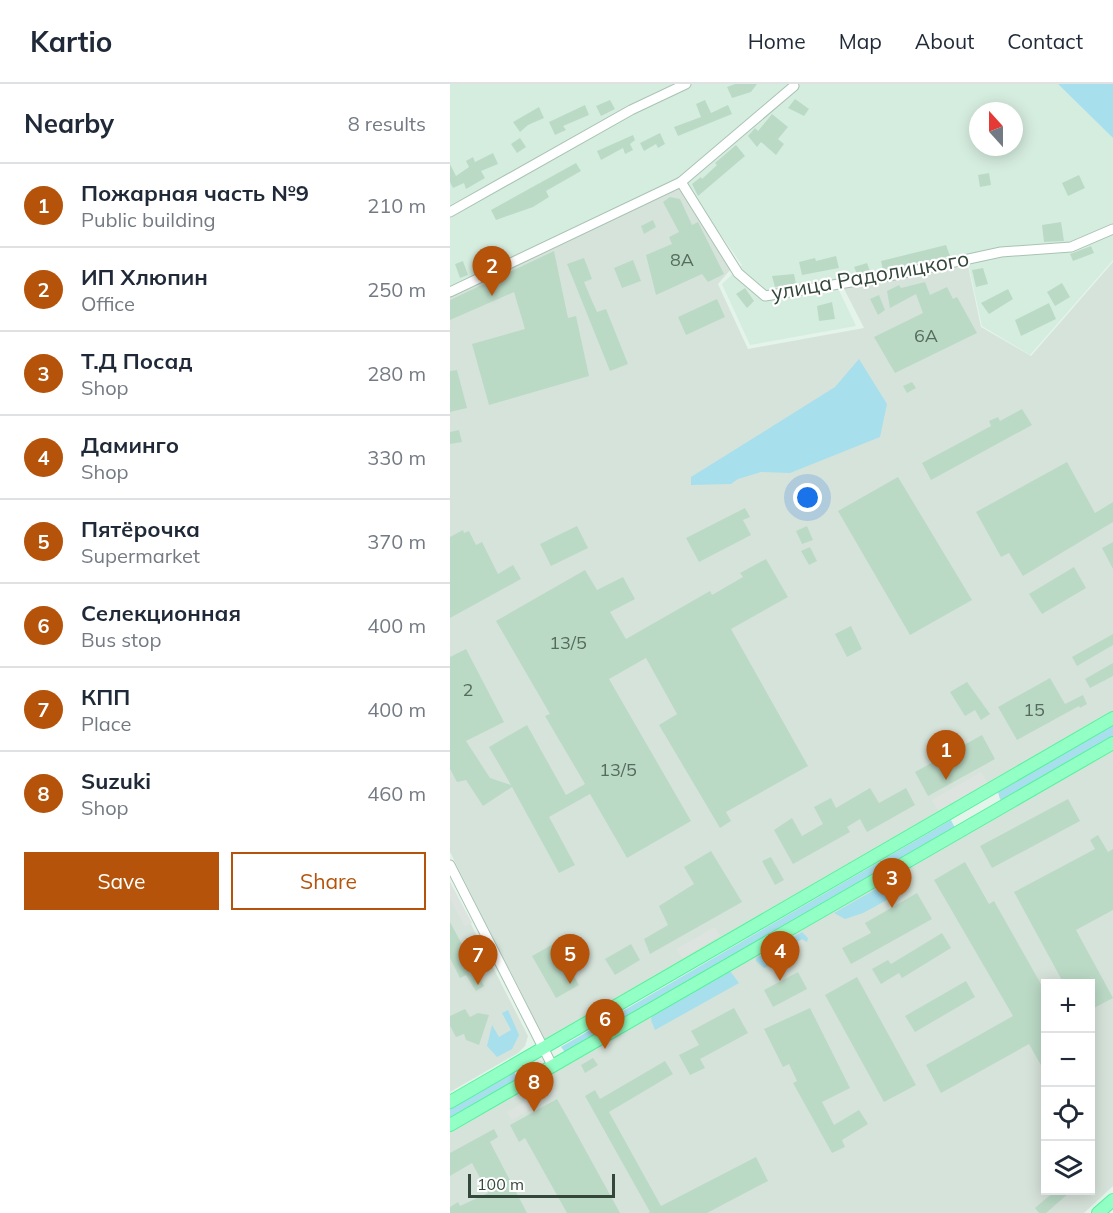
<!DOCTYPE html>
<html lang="en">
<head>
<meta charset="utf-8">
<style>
	body { margin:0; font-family:Mulish,sans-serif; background:#f2f2f3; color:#1f2937 }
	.controls { position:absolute; right:18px; bottom:18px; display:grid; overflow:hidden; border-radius:0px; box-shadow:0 3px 15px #0003 }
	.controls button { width:54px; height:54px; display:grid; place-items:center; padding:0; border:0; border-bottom:2px solid #e0e1e3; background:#fff; color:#1f2937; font:30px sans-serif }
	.compass { position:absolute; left:519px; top:18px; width:54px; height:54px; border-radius:50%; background:#fff; box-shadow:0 3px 15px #0003; rotate:339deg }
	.scale { position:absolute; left:18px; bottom:15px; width:147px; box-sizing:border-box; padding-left:6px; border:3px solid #33473a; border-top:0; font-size:16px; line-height:21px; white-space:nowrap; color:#33473a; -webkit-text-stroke:4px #fff; paint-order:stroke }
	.you { position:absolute; left:358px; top:414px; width:21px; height:21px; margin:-15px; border:4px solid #fff; border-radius:50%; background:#1a73e8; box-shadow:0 0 0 9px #1a73e833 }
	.badge { display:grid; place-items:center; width:39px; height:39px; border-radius:50%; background:#b45309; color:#fff; font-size:20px; font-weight:700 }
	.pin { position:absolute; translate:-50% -50px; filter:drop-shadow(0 2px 3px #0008) }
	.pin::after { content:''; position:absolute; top:32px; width:21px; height:18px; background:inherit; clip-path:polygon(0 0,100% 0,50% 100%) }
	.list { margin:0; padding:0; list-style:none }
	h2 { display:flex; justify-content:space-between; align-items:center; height:78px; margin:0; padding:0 24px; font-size:26px }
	h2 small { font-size:20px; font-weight:400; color:#747a83 }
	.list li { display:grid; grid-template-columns:39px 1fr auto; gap:18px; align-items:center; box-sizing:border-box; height:84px; padding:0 24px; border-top:2px solid #e0e1e3 }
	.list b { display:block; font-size:22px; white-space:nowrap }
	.list p { margin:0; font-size:20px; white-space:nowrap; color:#747a83 }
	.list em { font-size:20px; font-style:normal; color:#747a83 }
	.actions { display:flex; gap:12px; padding:18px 24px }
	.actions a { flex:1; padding:14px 0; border:2px solid #b45309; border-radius:0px; text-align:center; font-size:21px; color:#b45309 }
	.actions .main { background:#b45309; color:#fff }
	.icon { flex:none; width:33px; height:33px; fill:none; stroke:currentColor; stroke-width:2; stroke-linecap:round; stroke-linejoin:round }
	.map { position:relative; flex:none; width:663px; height:1129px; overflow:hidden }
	header { display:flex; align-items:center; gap:36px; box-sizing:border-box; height:84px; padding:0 30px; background:#fff; border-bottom:2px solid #e0e1e3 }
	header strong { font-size:28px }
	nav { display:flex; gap:33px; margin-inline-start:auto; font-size:21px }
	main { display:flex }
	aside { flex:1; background:#fff }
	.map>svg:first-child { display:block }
	.residential { fill:#d5eddf; fill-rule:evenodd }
	.industrial { fill:#d6e3da; fill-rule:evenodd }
	.green { fill:#a7dfed }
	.parking { fill:#dde4df }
	.building { fill:#bbdac6 }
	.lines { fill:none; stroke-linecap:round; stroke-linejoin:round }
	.minor-casing { stroke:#a8c3b3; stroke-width:11 }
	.major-casing { stroke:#54f19c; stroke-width:14 }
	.minor { stroke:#fff; stroke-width:9 }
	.major { stroke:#92ffc5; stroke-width:12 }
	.labels { text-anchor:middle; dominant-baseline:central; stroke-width:4.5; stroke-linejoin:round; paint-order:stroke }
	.number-label { font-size:18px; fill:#556c5d }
	.street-label { font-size:21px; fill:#33473a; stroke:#fff }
</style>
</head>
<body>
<header>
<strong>Kartio</strong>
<nav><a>Home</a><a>Map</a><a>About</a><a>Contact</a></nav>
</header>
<main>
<aside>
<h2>Nearby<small>8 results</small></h2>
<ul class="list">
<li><span class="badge">1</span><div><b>Пожарная часть №9</b><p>Public building</p></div><em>210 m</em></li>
<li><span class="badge">2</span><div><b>ИП Хлюпин</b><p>Office</p></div><em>250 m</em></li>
<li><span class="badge">3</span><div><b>Т.Д Посад</b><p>Shop</p></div><em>280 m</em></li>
<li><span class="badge">4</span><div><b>Даминго</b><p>Shop</p></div><em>330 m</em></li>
<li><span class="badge">5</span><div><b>Пятёрочка</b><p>Supermarket</p></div><em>370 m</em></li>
<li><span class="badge">6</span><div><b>Селекционная</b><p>Bus stop</p></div><em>400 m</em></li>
<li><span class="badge">7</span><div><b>КПП</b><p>Place</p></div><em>400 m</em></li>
<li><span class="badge">8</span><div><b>Suzuki</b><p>Shop</p></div><em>460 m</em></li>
</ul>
<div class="actions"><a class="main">Save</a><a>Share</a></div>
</aside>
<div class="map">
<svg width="663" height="1129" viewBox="0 0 663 1129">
	<rect width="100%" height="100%" fill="#e4f4eb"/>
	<path class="residential" d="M 0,0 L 608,0 L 663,54 L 663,176 L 580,271 L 532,242 L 517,174 L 385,198 L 406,242 L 300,261 L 272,200 L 292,181 L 231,94 L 0,203 ZM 528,27 L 564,27 L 564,63 L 528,63 Z"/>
	<g class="industrial">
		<polygon points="230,102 281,185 268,200 298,265 414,244 392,201 517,177 531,243 581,272 663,178 663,629 95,956 0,768 0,213"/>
		<path d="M 663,664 L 663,1102 L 634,1129 L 0,1129 L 0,1047 ZM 596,900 L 640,900 L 640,1106 L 596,1106 Z"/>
		<polygon points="0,799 78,952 75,962 68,969 0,1008"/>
	</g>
	<g class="green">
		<polygon points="608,0 663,0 663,54"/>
		<polygon points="409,275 437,320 430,353 340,389 311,388 288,395 281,400 241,401 241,393 385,303"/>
		<polygon points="663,641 663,652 552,717 550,715 548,708"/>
		<polygon points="501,736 505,744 115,968 111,963"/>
		<polygon points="447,793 449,796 448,810 413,829 395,835 384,829"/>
		<polygon points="352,848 358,854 357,858 352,855 320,873 322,881 314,884 306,877 306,874"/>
		<polygon points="280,887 289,899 205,946 201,936 202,931"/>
		<polygon points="58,926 69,951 62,965 47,973 37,962 42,941 49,953 61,946 52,929"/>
		<polygon points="64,988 68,995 0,1034 0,1025"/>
	</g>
	<g class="parking">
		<polygon points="531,688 538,699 488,727 482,716"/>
		<polygon points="0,798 22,839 15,843 0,815"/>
		<polygon points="265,843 270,852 232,874 226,865"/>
		<polygon points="352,856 354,860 322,878 320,874"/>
		<polygon points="103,1001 108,1009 62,1036 57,1028"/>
	</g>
	<g class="building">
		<polygon points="285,0 307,0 301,8 282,14 277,3"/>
		<polygon points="345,15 359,25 354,32 338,24"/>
		<polygon points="160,16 165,25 151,32 146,22"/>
		<polygon points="255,16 261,29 278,21 282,30 228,52 224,43 251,33 246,20"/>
		<polygon points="135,21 139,31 113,42 116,46 105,51 99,38"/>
		<polygon points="89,23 94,34 78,41 70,48 63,38"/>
		<polygon points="322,30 338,43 328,55 334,60 326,71 311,58 307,63 298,52 305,44 308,47"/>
		<polygon points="210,49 215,60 208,64 206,60 194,67 190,59"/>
		<polygon points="183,51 185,56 180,60 183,66 175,70 173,64 151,76 147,67"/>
		<polygon points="70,54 76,63 67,69 61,60"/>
		<polygon points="286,61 295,72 248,112 242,100 251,93 252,95 267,81 265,79"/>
		<polygon points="43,69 48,80 31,87 35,94 16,105 14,99 3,104 0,98 0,80 6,92 19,83 16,77 23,73 25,78"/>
		<polygon points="126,79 131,87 96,107 99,113 83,123 46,136 41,126"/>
		<polygon points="539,89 541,101 530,103 528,91"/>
		<polygon points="629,91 635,104 618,112 612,99"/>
		<polygon points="220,113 230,115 242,141 248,138 274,190 258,198 252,190 206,211 196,171 222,160 219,153 229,148 213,118"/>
		<polygon points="203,136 206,143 194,150 191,142"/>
		<polygon points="611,138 614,157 594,158 592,141"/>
		<polygon points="496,161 500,172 433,186 431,177"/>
		<polygon points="641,162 644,169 623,177 620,170"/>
		<polygon points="48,163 54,175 45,179 39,167"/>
		<polygon points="104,167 118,234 126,232 139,292 39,321 22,260 75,245 64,208 0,236 0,216"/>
		<polygon points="386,172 389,184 352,191 349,178 365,174 366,177"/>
		<polygon points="134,174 142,195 134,198 142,217 147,228 156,225 178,280 160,287 117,180"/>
		<polygon points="183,176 191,197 172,204 164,184"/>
		<polygon points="13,177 18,191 10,194 5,180"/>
		<polygon points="417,179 420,187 407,190 404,183"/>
		<polygon points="533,184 538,200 526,203 522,186"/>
		<polygon points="344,190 346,200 325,203 322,192"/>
		<polygon points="475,198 480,211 497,203 503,215 507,213 527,249 445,289 424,253 473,229 466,210 440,224 437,207 449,201 451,204"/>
		<polygon points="612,199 620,213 605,222 597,208"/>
		<polygon points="295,204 304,217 297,224 286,210"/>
		<polygon points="558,205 563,215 539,230 531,219"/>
		<polygon points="429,211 435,226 428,231 420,215"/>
		<polygon points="267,215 275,233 236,251 228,233"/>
		<polygon points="382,218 385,235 369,237 367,222"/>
		<polygon points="599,219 606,235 571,252 565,236"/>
		<polygon points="7,286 17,324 0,328 0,287"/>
		<polygon points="462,298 466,304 457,309 453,302"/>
		<polygon points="572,325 582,341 481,396 472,379 541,342 539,337 548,333 550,337"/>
		<polygon points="9,346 12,358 0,360 0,348"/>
		<polygon points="617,378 645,429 663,418 663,438 573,492 559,469 551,473 526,428"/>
		<polygon points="448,393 522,516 460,551 388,427"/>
		<polygon points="295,424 300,433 293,436 301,451 249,478 236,454"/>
		<polygon points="127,442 138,464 101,482 90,460"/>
		<polygon points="357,442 363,456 352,460 346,447"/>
		<polygon points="13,446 14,449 19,447 26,461 32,458 48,490 63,481 71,495 0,534 0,453"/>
		<polygon points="663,458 663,485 652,464"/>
		<polygon points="360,463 367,477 359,481 351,467"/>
		<polygon points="316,475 338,513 281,545 358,682 276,728 281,737 270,744 209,641 227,630 196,574 159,595 241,737 177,774 140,710 99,733 125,781 109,789 62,703 33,722 16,696 7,698 0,685 0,573 16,565 54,638 16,657 40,694 61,701 39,663 77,641 116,711 135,700 95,632 100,630 46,537 135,486 147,506 173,493 185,515 160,528 176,555 260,507 262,511 293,493 290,489"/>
		<polygon points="624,483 636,504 592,530 579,510"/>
		<polygon points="401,542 412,565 397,573 385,550"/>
		<polygon points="663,550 663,561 627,582 622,573"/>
		<polygon points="663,579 663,592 640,604 635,595"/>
		<polygon points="600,594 615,620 633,611 637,620 630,624 629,622 567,656 548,623"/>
		<polygon points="517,598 540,630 531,636 525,626 515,632 500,608"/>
		<polygon points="532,651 545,675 478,712 465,688"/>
		<polygon points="420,704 429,719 456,704 465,721 417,748 410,735 397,743 400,748 343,780 324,746 342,734 352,752 373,740 364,723 381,714 386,724"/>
		<polygon points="618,715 630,737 542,784 530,762"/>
		<polygon points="648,751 658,768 663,765 663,826 626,846 663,914 640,926 640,900 614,900 564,808 645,765 640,756"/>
		<polygon points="261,767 292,818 200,870 194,855 218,841 209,822 244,800 234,783"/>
		<polygon points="321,773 334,796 325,801 312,777"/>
		<polygon points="515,778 539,820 544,817 596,909 596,990 579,960 491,1009 476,981 563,932 484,796"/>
		<polygon points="467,809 482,835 401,880 392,864 421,849 415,839"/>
		<polygon points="0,838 34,902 26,907 16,891 10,894 0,874"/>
		<polygon points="492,849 501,864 452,894 449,889 431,900 422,885 438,876 441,880"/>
		<polygon points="105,859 129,901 106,914 82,872"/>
		<polygon points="181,860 190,876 165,891 155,875"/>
		<polygon points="348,888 357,905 323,923 314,906"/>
		<polygon points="407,893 466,1001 434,1018 375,911"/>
		<polygon points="516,897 525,913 465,948 455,932"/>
		<polygon points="284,924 298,949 250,975 255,984 240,991 229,971 249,961 241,947"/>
		<polygon points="360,924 400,1004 372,1018 384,1041 409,1026 418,1040 392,1056 395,1063 382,1069 343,999 347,997 339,980 333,983 314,945"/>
		<polygon points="15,925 20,933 28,929 39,931 29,961 16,956 14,950 6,953 0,942 0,932"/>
		<polygon points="143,974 148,981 135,989 131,981"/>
		<polygon points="215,977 223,990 159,1028 211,1122 306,1073 318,1097 257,1129 198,1129 200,1128 135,1012 145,1006 150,1015"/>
		<polygon points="107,1015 120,1038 170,1129 117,1129 75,1054 69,1058 60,1041"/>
		<polygon points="44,1045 48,1053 40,1058 77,1129 0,1129 0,1123 8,1118 10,1122 38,1109 22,1079 0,1092 0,1069"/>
		<polygon points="605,1107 621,1107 596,1129 589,1129 585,1124"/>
	</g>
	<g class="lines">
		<defs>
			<g id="minor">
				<polyline points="231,98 288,189 315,212 444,191 551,168 621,163 663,145"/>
				<polyline points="0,128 181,26 236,0"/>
				<polyline points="0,208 231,98 344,2"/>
				<polyline points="0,781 103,983"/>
			</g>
			<g id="major">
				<polyline points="0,1018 663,634"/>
				<polyline points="0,1041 663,659"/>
				<polyline points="648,1129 663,1116"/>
			</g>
		</defs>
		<use href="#minor" class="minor-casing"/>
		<use href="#major" class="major-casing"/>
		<use href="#minor" class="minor"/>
		<use href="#major" class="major"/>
	</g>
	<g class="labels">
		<g class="number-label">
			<text x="232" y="175">8А</text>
			<text x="476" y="251">6А</text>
			<text x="118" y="558">13/5</text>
			<text x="18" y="605">2</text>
			<text x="584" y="625">15</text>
			<text x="168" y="685">13/5</text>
		</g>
		<g class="street-label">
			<text transform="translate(420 191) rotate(-10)">улица Радолицкого</text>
		</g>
	</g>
</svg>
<div class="controls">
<button>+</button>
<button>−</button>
<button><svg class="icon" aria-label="locate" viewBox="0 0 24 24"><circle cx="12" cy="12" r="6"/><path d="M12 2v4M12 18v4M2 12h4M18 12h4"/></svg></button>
<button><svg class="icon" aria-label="layers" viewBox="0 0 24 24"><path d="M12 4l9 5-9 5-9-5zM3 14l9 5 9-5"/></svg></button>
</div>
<svg class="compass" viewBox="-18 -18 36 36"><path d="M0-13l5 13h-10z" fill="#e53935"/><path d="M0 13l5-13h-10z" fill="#747a83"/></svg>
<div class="scale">100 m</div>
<div class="you"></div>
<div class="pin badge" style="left:496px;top:696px">1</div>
<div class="pin badge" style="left:42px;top:212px">2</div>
<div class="pin badge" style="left:442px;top:824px">3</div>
<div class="pin badge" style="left:330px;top:897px">4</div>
<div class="pin badge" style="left:120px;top:900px">5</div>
<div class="pin badge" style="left:155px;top:965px">6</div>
<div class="pin badge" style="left:28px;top:901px">7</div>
<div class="pin badge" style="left:84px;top:1028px">8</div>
</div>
</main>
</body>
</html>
